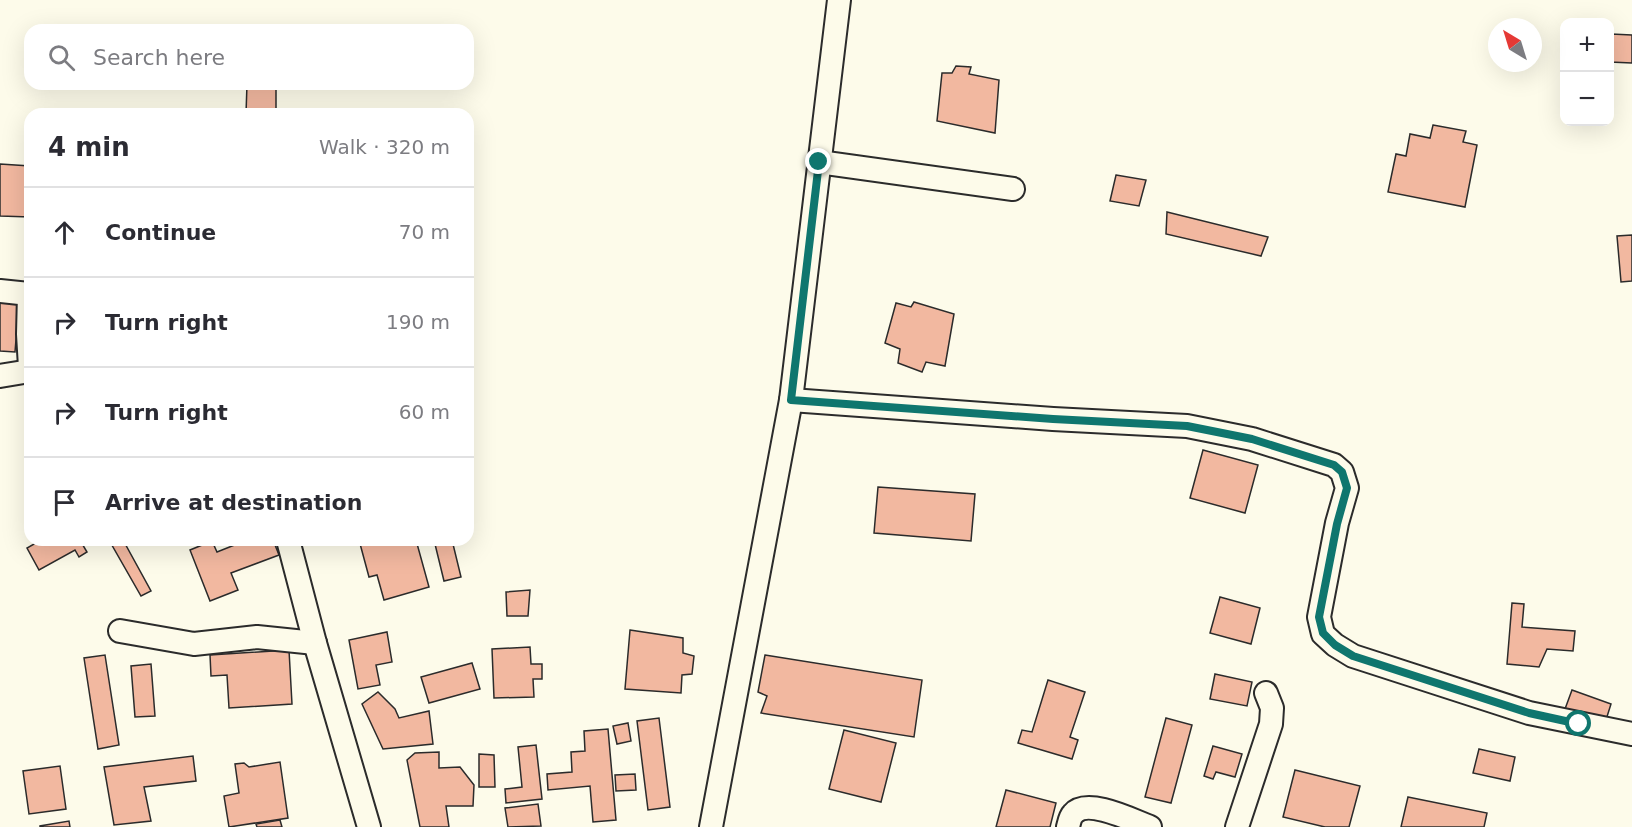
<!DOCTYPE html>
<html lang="en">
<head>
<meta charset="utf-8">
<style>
	body { margin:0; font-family:"DejaVu Sans",sans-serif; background:#f7f7f7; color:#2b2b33 }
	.controls { position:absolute; right:18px; top:18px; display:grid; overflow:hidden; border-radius:12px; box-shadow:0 6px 24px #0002 }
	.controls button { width:54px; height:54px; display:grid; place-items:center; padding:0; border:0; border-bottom:2px solid #e1e1e2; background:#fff; color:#2b2b33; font:30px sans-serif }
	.compass { position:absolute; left:1488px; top:18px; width:54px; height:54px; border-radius:50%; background:#fff; box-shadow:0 6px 24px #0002; rotate:322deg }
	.stop { position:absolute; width:18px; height:18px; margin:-14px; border:4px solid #0f766e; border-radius:50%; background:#fff }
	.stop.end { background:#0f766e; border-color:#fff; box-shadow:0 2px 6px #0008 }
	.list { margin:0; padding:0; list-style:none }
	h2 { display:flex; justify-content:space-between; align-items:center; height:78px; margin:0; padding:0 24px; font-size:26px }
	h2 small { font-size:20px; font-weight:400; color:#7c7c81 }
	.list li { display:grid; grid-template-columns:39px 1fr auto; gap:18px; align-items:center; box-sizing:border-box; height:90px; padding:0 24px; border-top:2px solid #e1e1e2 }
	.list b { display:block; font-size:22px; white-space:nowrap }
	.list em { font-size:20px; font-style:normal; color:#7c7c81 }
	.icon { flex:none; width:33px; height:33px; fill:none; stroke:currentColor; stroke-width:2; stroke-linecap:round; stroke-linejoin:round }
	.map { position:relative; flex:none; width:1632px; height:827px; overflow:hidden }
	.search { position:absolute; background:#fff; box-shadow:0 6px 24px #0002; left:24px; top:24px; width:450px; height:66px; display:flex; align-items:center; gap:15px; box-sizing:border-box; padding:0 21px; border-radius:18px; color:#7c7c81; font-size:22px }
	.panel { position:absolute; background:#fff; box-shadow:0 6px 24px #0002; left:24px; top:108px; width:450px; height:438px; border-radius:18px }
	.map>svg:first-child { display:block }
	.building { fill:#f2b8a0; stroke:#2b2b2b; stroke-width:1.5 }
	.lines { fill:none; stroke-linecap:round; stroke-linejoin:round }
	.minor-casing { stroke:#2b2b2b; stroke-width:26 }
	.minor { stroke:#fdfbea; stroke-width:22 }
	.route { stroke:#0f766e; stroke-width:8 }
</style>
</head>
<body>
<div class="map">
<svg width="1632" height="827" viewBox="0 0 1632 827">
	<rect width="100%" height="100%" fill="#fdfbea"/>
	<g class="building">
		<polygon points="1611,34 1632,35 1632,63 1610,62"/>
		<polygon points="956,66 971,67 969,74 999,80 995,133 937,121 942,73 952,73"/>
		<polygon points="247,84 276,84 276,114 246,114"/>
		<polygon points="1433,125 1466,131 1463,142 1477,145 1465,207 1388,192 1396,154 1406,156 1410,134 1430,138"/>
		<polygon points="0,164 30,166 30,217 0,216"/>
		<polygon points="1116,175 1146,180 1139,206 1110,201"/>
		<polygon points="1167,212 1268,237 1261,256 1166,234"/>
		<polygon points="1632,235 1632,281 1621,282 1617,236"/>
		<polygon points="0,301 19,302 15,352 0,351"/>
		<polygon points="914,302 954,314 945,366 926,362 922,372 898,363 900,349 885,343 896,303 911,307"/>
		<polygon points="1203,450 1258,465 1245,513 1190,498"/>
		<polygon points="878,487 975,494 971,541 874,533"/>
		<polygon points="41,540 84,540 81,542 87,552 79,557 75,550 39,570 27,548"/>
		<polygon points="109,540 123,540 151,591 141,596"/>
		<polygon points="247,540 273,540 279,555 231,573 238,590 210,601 190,550 212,541 217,552"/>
		<polygon points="359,540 416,540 429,587 384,600 377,575 369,577"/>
		<polygon points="434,540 452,540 461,577 444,581"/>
		<polygon points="530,590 528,616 507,616 506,592"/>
		<polygon points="1220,597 1260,608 1251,644 1210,633"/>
		<polygon points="1512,603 1524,604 1522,627 1575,631 1573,651 1547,649 1539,667 1507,664"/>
		<polygon points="630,630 683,638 683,653 694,656 692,674 682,675 681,693 625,689"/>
		<polygon points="387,632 392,662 376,665 380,685 358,689 349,640"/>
		<polygon points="530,647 531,664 542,664 542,679 533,679 534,697 494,698 492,649"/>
		<polygon points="289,650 292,704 229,708 227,675 211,676 210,655"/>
		<polygon points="105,655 119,745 98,749 84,658"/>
		<polygon points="765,655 922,680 914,737 761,713 767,696 758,692"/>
		<polygon points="472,663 480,689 429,703 421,677"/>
		<polygon points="151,664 155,716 135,717 131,666"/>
		<polygon points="1215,674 1252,682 1247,706 1210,699"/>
		<polygon points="1048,680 1085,692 1070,737 1078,740 1072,759 1018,743 1022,730 1032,732"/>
		<polygon points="1572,690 1611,704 1605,723 1565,709"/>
		<polygon points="378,692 395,709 399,718 429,711 433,744 383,749 362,704"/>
		<polygon points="659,718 670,807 648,810 637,721"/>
		<polygon points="1166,718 1192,725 1171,803 1145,797"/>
		<polygon points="628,723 631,741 617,744 613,726"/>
		<polygon points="608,729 616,820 593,822 590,786 548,790 547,774 572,772 571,752 585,751 584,731"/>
		<polygon points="844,730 896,743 881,802 829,789"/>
		<polygon points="536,745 542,799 506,803 505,789 522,787 518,747"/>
		<polygon points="1213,746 1242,754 1235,777 1216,772 1213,779 1204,776"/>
		<polygon points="1479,749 1515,757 1510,781 1473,773"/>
		<polygon points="439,752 439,768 460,767 474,785 473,806 446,806 449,827 420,827 407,760 415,753"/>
		<polygon points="479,754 494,755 495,787 479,787"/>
		<polygon points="193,756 196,781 144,787 151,821 114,825 104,767"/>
		<polygon points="280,762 288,818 229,827 224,796 239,793 235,764 244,763 249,767"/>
		<polygon points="60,766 66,809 29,814 23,771"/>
		<polygon points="1295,770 1360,786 1349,827 1325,827 1283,817"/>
		<polygon points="635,774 636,790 616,791 615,775"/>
		<polygon points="1006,790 1056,803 1050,827 996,827"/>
		<polygon points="1408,797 1487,813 1484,827 1401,827"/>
		<polygon points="538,804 541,826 508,827 505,808"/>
		<polygon points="280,820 282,827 257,827 256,824"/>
		<polygon points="69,821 70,827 40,827 40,826"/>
	</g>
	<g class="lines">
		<defs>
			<g id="minor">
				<polyline points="819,162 1013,189"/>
				<polyline points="0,291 29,294 28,334 30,367"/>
				<polyline points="0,376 30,371"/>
				<polyline points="791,400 1053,419 1187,426 1252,439 1334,465 1342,472 1347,488 1337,523 1319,617 1323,634 1335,645 1353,656 1529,713 1632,734"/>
				<polyline points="288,540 315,643 369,827"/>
				<polyline points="120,631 194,644 257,637 315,643"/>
				<polyline points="711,827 791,400 839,0"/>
				<path d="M 1068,827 C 1069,823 1070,817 1073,814 C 1087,797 1134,821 1150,827"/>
				<polyline points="1237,827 1271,724 1272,708 1266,693"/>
			</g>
		</defs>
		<use href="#minor" class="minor-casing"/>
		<use href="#minor" class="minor"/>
	</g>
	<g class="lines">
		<polyline class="route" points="819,162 791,400 1053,419 1187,426 1252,439 1334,465 1342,472 1347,488 1337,524 1319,617 1323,633 1335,645 1353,656 1529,713 1579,724"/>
	</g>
</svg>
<div class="controls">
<button>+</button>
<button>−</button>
</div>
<svg class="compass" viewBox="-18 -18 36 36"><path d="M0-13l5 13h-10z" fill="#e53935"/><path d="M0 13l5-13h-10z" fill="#7c7c81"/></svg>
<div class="stop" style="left:1579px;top:724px"></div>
<div class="stop end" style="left:819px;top:162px"></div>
<div class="search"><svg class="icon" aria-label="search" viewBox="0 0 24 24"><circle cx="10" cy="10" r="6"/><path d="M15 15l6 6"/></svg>Search here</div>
<section class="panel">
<h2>4 min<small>Walk · 320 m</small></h2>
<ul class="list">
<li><svg class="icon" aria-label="ahead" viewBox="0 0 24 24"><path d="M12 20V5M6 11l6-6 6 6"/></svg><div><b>Continue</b></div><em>70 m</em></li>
<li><svg class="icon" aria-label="right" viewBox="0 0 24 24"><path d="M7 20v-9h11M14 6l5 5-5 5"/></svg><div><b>Turn right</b></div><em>190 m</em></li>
<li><svg class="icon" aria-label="right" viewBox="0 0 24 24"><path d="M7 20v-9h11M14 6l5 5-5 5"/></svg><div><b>Turn right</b></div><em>60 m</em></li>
<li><svg class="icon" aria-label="arrive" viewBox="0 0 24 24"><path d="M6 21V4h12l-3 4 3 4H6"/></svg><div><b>Arrive at destination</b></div></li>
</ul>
</section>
</div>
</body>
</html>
